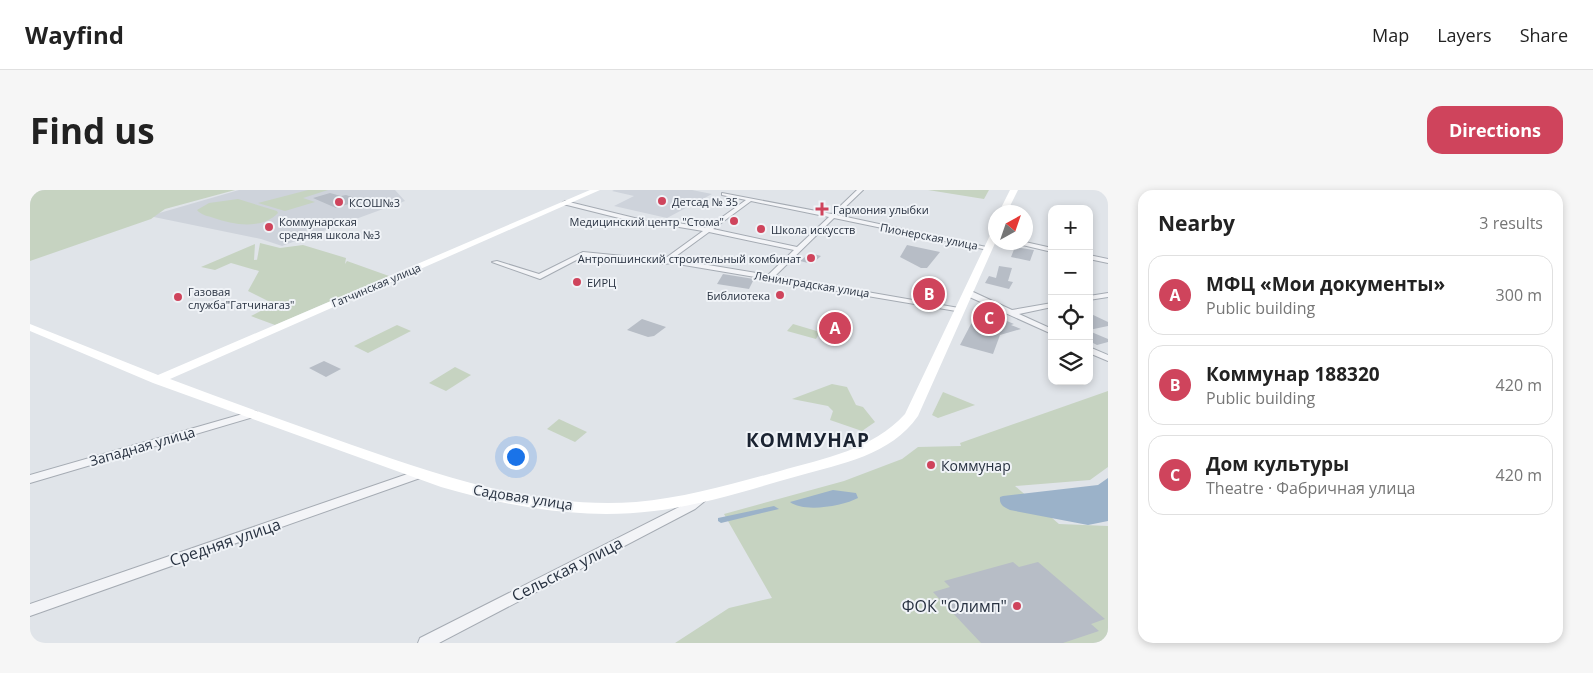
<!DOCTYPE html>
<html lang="en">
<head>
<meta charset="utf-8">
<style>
	body { margin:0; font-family:"Open Sans",sans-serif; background:#f6f6f6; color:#222 }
	.controls { position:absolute; right:15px; top:15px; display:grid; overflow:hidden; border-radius:10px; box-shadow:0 2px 8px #0003 }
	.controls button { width:45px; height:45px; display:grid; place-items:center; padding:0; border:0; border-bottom:1px solid #e0e0e0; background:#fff; color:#222; font:25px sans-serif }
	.compass { position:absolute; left:958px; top:15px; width:45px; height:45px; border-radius:50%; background:#fff; box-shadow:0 2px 8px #0003; rotate:40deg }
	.you { position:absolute; left:485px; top:266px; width:18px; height:18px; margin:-12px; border:4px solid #fff; border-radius:50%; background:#1a73e8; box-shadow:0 0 0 8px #1a73e833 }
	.badge { display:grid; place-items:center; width:32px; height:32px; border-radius:50%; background:#cf445c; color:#fff; font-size:16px; font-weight:700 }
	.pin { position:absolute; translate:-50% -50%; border:2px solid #fff; box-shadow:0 1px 5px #0006 }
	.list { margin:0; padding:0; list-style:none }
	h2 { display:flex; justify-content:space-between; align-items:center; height:65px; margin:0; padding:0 20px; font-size:21px }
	h2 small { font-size:16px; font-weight:400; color:#767676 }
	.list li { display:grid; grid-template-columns:32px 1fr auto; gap:15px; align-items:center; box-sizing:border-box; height:80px; margin:0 10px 10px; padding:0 10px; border:1px solid #e0e0e0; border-radius:15px }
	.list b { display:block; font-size:19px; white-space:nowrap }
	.list p { margin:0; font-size:16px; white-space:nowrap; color:#767676 }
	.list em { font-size:16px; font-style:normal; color:#767676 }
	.icon { flex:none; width:28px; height:28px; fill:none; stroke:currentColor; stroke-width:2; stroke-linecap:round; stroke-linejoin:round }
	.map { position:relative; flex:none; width:1078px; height:453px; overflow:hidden; border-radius:15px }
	header { display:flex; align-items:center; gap:30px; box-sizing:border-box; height:70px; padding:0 25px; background:#fff; border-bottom:1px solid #e0e0e0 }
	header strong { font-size:24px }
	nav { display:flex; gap:28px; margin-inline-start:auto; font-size:18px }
	.intro { display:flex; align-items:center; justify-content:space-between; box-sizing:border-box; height:120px; padding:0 30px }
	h1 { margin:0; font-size:35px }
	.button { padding:12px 22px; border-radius:15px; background:#cf445c; color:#fff; font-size:18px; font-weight:700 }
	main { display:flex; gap:30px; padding:0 30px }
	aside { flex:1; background:#fff; border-radius:15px; box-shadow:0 2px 8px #0003 }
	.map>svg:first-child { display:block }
	.built { fill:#ced3db }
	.green { fill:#c6d3c1 }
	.water { fill:#9bb2c9 }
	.building { fill:#b7bdc6 }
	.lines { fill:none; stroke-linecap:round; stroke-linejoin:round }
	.street-casing { stroke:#a5abb3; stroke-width:2 }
	.street { fill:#f3f4f7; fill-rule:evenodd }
	.secondary { fill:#fff; fill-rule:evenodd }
	.poi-dot { fill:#cf445c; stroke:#f0f3f7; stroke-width:2 }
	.labels { text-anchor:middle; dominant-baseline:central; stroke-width:4; stroke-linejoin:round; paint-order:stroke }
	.far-poi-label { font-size:11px; fill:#283241; stroke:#f0f3f7; text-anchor:start }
	.far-street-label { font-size:11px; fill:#283241; stroke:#f0f3f7 }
	.street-label { font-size:14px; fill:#283241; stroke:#f0f3f7 }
	.poi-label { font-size:14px; fill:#283241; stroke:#f0f3f7; text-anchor:start }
	.near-street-label { font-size:16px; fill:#283241; stroke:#f0f3f7 }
	.near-poi-label { font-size:16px; fill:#283241; stroke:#f0f3f7; text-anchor:end }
	.district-label { font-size:19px; font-weight:bold; letter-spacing:1px; fill:#1b2331; stroke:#f0f3f7 }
</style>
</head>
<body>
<header>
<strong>Wayfind</strong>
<nav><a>Map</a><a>Layers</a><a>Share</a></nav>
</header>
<div class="intro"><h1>Find us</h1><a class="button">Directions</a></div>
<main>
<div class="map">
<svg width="1078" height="453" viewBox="0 0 1078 453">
	<rect width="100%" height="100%" fill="#e0e4e9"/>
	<g class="built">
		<polygon points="209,0 365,0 375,11 252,56 231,49 119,26"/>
		<polygon points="584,0 662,0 682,4 637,28 584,16 604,6 582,1"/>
	</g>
	<g class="green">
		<polygon points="0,0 205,0 135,19 121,29 0,71"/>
		<polygon points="278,0 298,0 273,8 285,12 255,21 228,13"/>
		<polygon points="898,0 959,0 954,9"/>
		<path d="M 208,9 L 247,21 L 248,23 C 231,40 204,35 184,28 C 178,26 171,25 167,20 L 179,13 Z"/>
		<polygon points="230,53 250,58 273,55 316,68 315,74 317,71 359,86 245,135 221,126 244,114 218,101 229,81 201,73 185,80 171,77 225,54 224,70 246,68 227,70"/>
		<polygon points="763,134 790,142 786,149 757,141"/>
		<polygon points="367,135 381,141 338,163 324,156"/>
		<polygon points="425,177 441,185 416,201 399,193"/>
		<polygon points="802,194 817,197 826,215 833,217 845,232 832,241 800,230 803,221 798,216 762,209"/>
		<polygon points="1078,201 1078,277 1060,290 985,296 1029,334 1078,336 1078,453 645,453 699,418 742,408 694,324 814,291 872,269 888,257 931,256 930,253"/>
		<polygon points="913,202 945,215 908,228 902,225"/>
		<polygon points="529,229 557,242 545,252 517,239"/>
	</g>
	<g class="water">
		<path d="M 1078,288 L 1078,331 L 1058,335 L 980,320 C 974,317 969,315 970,307 L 973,306 L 1068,295 Z"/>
		<path d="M 803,300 L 826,303 L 828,308 C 813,316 774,323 760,312 Z"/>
		<polygon points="744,316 749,319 691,333 688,331 688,328"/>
	</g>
	<g class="building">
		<polygon points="300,3 311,6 316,5 331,10 306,18 283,8"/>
		<polygon points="877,55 910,62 897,78 891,78 870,67"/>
		<polygon points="985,57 1004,60 1000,71 981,67"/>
		<polygon points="780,63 791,66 782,74 770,71"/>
		<polygon points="969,76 982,78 978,91 983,92 979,99 955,93 959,86 966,88"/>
		<polygon points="693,84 724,89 719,99 687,94"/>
		<polygon points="958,123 984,134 981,135 991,139 970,145 963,164 930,155 941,134 952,131 944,127"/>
		<polygon points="1059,123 1078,132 1078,136 1059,140"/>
		<polygon points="612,129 636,137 624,146 618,147 597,140"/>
		<polygon points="1059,141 1078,149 1078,152 1067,155 1059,151"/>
		<polygon points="294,171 311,179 296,187 279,178"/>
		<polygon points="983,372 989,377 1008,372 1075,429 1061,434 1069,441 1033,453 951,453 903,402 920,397 914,391"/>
	</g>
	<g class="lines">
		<defs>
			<g id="street">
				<path d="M 827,0 L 833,0 L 807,25 L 961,58 L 958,60 L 804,28 L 745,86 L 929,118 L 933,120 L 932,122 L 642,73 L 634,74 L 554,66 L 510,89 L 462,72 L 467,71 L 509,84 L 553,62 L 633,70 L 673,41 L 637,35 L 625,37 L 533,14 L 532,13 L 535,11 L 625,33 L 637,31 L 677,38 L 716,10 L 692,5 L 692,3 L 802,24 ZM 721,11 L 799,27 L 767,57 L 683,39 ZM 679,42 L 764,60 L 738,85 L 642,69 Z"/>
				<polygon points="980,52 995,52 1022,58 1022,62"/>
				<polygon points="1059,65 1078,69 1078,73 1059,69"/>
				<polygon points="935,101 941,101 982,120 1022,113 1022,117 989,124 1022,139 1022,144 935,105"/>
				<polygon points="1078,103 1078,107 1059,110 1059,106"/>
				<polygon points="1059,157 1078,165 1078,171 1059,163"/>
				<polygon points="223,221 227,222 228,224 227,226 0,293 0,285"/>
				<polygon points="389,280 393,281 395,284 393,287 0,426 0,414"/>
				<polygon points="675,302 679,303 681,306 665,319 409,453 388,453 390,448 657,313"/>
			</g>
		</defs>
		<use href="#street" class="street-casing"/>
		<use href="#street" class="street"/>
		<g class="secondary">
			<path d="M 560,0 L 570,0 L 140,189 C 200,212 261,233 322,255 C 414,287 506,319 606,312 C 655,308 702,294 750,281 C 795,268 842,260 875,224 L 962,41 L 966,39 L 966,51 L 888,226 C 861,265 811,274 768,286 C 721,299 673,315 624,321 C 552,330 480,317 411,297 L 123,193 L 0,141 L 0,134 L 128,185 Z"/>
			<polygon points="980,0 988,0 977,22 969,22"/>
		</g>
	</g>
	<g class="poi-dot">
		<circle cx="632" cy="11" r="5"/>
		<circle cx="309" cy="12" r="5"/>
		<path d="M789.5 11.5h5v5h5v5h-5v5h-5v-5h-5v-5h5z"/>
		<circle cx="704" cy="31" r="5"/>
		<circle cx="239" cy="37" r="5"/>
		<circle cx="731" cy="39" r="5"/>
		<circle cx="781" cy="68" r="5"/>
		<circle cx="547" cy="92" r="5"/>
		<circle cx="750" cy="105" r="5"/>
		<circle cx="148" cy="107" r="5"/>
		<circle cx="901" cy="275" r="5"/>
		<circle cx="987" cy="416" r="5"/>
	</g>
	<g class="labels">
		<g class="far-poi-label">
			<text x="642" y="11">Детсад № 35</text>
			<text x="319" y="12">КСОШ№3</text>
			<text x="803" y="19">Гармония улыбки</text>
			<text x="249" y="31">Коммунарская<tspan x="249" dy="13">средняя школа №3</tspan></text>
			<text x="694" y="31" text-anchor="end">Медицинский центр "Стома"</text>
			<text x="741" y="39">Школа искусств</text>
			<text x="771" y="68" text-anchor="end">Антропшинский строительный комбинат</text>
			<text x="557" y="92">ЕИРЦ</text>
			<text x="158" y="101">Газовая<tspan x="158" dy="13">служба"Гатчинагаз"</tspan></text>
			<text x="740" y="105" text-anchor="end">Библиотека</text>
		</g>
		<g class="far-street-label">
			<text transform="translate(899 46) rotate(11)">Пионерская улица</text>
			<text transform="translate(782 94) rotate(9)">Ленинградская улица</text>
			<text transform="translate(346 95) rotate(-23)">Гатчинская улица</text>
		</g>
		<g class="street-label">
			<text transform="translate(112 256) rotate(-16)">Западная улица</text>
			<text transform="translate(493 307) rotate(9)">Садовая улица</text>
		</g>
		<g class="poi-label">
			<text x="911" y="275">Коммунар</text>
		</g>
		<g class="near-street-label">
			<text transform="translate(195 352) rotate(-19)">Средняя улица</text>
			<text transform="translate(537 379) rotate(-27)">Сельская улица</text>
		</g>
		<g class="near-poi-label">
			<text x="977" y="416">ФОК "Олимп"</text>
		</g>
		<g class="district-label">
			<text x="778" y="250">КОММУНАР</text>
		</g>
	</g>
</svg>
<div class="controls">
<button>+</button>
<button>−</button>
<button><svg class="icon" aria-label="locate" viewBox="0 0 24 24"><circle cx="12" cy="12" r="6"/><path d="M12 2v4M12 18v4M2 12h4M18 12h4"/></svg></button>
<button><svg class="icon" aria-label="layers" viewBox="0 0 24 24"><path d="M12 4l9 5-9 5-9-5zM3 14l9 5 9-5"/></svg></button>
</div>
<svg class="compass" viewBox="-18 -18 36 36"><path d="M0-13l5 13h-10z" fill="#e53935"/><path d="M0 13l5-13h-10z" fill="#767676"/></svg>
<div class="you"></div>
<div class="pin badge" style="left:805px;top:138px">A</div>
<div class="pin badge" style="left:899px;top:104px">B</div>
<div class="pin badge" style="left:959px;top:128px">C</div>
</div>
<aside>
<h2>Nearby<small>3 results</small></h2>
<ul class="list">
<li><span class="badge">A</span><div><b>МФЦ «Мои документы»</b><p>Public building</p></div><em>300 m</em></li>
<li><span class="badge">B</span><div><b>Коммунар 188320</b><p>Public building</p></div><em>420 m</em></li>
<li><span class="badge">C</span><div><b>Дом культуры</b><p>Theatre · Фабричная улица</p></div><em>420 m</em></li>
</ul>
</aside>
</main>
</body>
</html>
